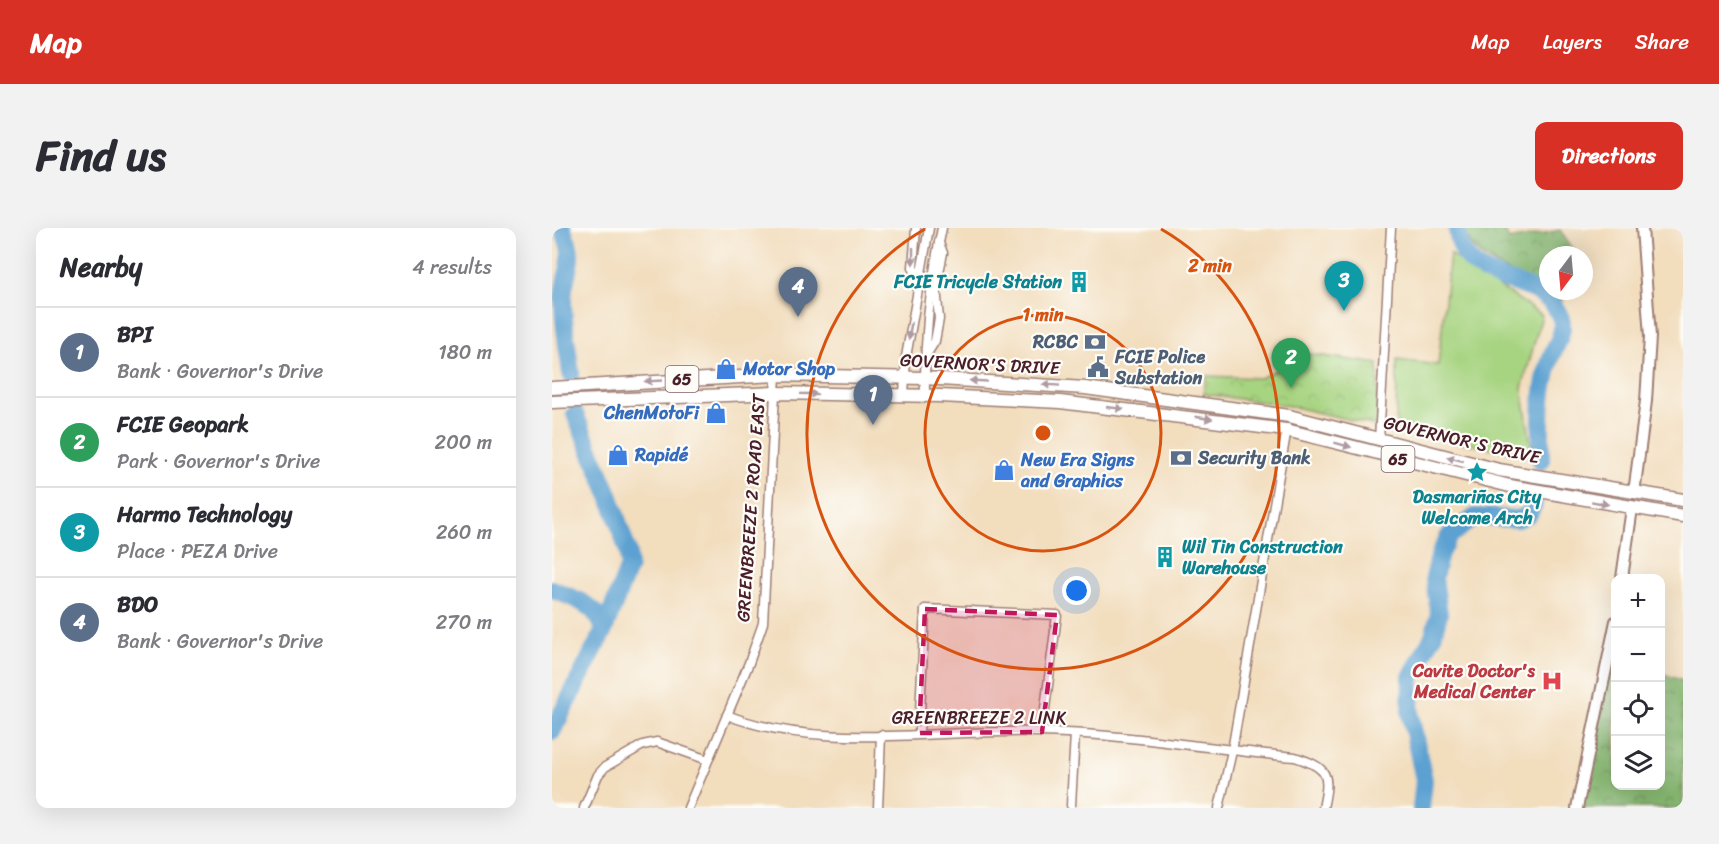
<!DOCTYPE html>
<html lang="en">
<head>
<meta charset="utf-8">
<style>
	body { margin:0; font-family:Sriracha,sans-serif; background:#f2f2f3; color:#2b2b33 }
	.controls { position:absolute; right:18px; bottom:18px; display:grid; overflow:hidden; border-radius:12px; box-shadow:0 6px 24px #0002 }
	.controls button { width:54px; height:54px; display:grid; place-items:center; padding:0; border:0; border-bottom:2px solid #e1e1e2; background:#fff; color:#2b2b33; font:30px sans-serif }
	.compass { position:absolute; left:987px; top:18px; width:54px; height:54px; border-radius:50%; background:#fff; box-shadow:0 6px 24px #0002; rotate:196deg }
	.you { position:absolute; left:525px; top:363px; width:21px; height:21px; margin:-15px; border:4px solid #fff; border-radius:50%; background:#1a73e8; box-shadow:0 0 0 9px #1a73e833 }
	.badge { display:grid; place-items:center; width:39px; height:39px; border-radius:50%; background:#d93025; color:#fff; font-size:20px; font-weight:700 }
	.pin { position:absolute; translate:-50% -50px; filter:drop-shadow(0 2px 3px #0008) }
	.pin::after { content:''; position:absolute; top:32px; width:21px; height:18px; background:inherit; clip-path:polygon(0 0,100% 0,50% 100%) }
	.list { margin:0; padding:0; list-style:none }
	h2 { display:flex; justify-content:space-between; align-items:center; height:78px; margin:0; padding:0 24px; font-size:26px }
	h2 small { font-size:20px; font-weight:400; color:#7c7c81 }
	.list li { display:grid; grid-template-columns:39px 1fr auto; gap:18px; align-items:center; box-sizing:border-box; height:90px; padding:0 24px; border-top:2px solid #e1e1e2 }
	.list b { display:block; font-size:22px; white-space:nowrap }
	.list p { margin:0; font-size:20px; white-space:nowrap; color:#7c7c81 }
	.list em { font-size:20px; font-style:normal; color:#7c7c81 }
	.icon { flex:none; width:33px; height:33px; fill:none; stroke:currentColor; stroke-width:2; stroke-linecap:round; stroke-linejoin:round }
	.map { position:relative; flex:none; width:1131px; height:580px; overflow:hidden; border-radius:12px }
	header { display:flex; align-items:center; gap:36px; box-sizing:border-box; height:84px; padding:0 30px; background:#d93025; color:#fff }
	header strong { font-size:28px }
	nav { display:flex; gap:33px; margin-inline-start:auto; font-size:21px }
	.intro { display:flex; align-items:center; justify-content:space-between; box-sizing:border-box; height:144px; padding:0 36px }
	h1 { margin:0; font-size:42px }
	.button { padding:15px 27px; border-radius:12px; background:#d93025; color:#fff; font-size:21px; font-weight:700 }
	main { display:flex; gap:36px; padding:0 36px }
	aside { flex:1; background:#fff; border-radius:12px; box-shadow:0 6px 24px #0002 }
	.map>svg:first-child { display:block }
	.green { fill:#a7d481; stroke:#787a56; stroke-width:1.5 }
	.forest { fill:url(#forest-crowns); stroke:#686a4d; stroke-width:1.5 }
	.park { fill:url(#park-crowns); stroke:#787a56; stroke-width:1.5 }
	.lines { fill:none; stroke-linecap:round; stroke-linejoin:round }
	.river { stroke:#5ca1d1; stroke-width:18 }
	.street-casing { stroke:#9e7e74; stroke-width:11 }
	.secondary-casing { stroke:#9e7e74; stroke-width:14 }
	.primary-casing { stroke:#9e7e74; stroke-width:15 }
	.street { stroke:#fff; stroke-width:8 }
	.secondary { stroke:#fff; stroke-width:10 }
	.primary { stroke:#fff; stroke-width:12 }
	.oneway { fill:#ae9aa0 }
	.marked { fill:#c2185b; fill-opacity:0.2; stroke:#c2185b; stroke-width:4.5; stroke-dasharray:12 8; stroke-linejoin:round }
	.ring { fill:none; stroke:#d8530f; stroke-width:3 }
	.labels { text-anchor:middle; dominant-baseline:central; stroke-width:4.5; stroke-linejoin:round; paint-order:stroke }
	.shield { fill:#fdfcf7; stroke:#806168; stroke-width:1.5 }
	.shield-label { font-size:16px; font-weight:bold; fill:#4a1f2b }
	.culture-label { font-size:18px; font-weight:bold; fill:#0d838f; stroke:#fdfcf7; text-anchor:end }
	.service-label { font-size:18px; font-weight:bold; fill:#4e5e75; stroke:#fdfcf7; text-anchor:start }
	.street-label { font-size:18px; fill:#4a1f2b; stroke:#fdfcf7 }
	.shop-label { font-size:18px; font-weight:bold; fill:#366cbe; stroke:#fdfcf7; text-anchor:start }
	.health-label { font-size:18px; font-weight:bold; fill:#be3a42; stroke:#fdfcf7; text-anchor:end }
	.centre { fill:#d8530f; stroke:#fdfcf7; stroke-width:3 }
	.ring-label { font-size:18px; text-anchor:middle; font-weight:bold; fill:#d8530f; stroke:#fdfcf7; stroke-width:4.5; stroke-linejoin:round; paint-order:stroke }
</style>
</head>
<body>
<header>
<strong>Map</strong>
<nav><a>Map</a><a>Layers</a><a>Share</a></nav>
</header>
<div class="intro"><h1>Find us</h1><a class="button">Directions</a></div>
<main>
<aside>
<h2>Nearby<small>4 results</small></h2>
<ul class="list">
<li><span class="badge" style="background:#5c6f8a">1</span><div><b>BPI</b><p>Bank · Governor's Drive</p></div><em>180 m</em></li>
<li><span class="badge" style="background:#2e9e5b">2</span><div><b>FCIE Geopark</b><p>Park · Governor's Drive</p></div><em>200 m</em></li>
<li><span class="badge" style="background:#0f9aa8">3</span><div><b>Harmo Technology</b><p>Place · PEZA Drive</p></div><em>260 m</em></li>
<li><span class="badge" style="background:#5c6f8a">4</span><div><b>BDO</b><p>Bank · Governor's Drive</p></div><em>270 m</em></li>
</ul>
</aside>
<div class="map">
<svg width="1131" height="580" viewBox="0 0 1131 580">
	<defs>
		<pattern id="forest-crowns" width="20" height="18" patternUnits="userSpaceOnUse" patternTransform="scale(1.5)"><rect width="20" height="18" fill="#85b66f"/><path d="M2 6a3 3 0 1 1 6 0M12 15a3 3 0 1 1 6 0" fill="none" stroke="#6f935b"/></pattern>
		<pattern id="park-crowns" width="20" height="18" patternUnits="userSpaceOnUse" patternTransform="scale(1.5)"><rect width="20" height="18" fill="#a7d481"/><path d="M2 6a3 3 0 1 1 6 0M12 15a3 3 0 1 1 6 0" fill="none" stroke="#91b670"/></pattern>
	</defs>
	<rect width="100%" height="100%" fill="#fdfcf7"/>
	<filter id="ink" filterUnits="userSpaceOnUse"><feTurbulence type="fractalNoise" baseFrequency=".0167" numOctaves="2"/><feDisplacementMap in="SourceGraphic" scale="12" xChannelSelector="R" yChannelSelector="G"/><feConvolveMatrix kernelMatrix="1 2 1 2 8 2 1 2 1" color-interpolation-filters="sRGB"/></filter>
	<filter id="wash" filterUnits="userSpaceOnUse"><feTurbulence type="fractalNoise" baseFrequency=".008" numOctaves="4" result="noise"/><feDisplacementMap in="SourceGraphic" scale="24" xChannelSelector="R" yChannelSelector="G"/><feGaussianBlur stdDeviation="1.35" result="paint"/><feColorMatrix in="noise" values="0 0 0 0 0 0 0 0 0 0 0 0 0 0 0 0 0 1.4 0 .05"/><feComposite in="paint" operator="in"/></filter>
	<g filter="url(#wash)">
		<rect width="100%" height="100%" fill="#f2ddbd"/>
		<polygon class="green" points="898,26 990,87 970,160 981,229 844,201 845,132 886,137"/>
		<g class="forest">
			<path d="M 912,0 L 952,0 L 957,12 L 1008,2 L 1022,22 L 1022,27 L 996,27 L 996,63 L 1019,63 L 1008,74 C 1001,68 993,61 985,57 C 956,40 921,36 912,0 Z"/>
			<polygon points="1062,428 1064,558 1108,558 1109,445 1131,453 1131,580 1029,580"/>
		</g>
		<polygon class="park" points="757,126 826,136 825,198 738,178 652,166 654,148 708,150"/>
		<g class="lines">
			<g class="river">
				<path d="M 10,0 C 27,34 12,40 11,72 C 11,96 16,122 19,146"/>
				<path d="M 905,0 C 910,65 986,41 1007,86 C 1016,103 1003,116 998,133 C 987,165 989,199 989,233"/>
				<path d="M 0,361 C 24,372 44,375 52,402"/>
				<polyline points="0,504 52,402 77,338 76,324 57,266 23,186"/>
				<polyline points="869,580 872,552 858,486 859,449 881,408 887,386 882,350 888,325 897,308 923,289 966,291 977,286 982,276"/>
			</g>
		</g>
	</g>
	<g filter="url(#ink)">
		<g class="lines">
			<defs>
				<g id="street">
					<polyline points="364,0 361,39 367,55"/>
					<polyline points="373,129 383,113 387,91 384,59 391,25 387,15"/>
					<polyline points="352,167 354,129 377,0"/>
					<path d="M 373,167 C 372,110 378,56 390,0"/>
					<polyline points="827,212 839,0"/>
					<path d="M 175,487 C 271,525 388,500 490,504 C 575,506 659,521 743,529 C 777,540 778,547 771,580"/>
					<polyline points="367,505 373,381 505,387 490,504"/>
					<polyline points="519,577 523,506"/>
					<polyline points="32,580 46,547 53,539 91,517 105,514 156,532"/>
					<polyline points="136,580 197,435 211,395 224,147"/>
					<polyline points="326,580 329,507"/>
					<polyline points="667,580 680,523 735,200"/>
				</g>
				<g id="secondary">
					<polyline points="1082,265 1094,173 1098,109 1090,0"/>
					<polyline points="1070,350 1080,280"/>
					<polyline points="1025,580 1064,393"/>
				</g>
				<g id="primary">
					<polyline points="0,160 224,147 372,150 533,160 737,188 947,242 1131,272"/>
					<polyline points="0,174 223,165 388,168 508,174 734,202 958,258 1131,288"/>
				</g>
			</defs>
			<use href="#street" class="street-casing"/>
			<use href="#secondary" class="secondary-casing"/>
			<use href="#primary" class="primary-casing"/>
			<use href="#street" class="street"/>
			<use href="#secondary" class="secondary"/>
			<use href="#primary" class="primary"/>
		</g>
		<defs><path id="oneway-solid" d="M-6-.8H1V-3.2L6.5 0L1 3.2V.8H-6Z" transform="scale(1.5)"/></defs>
		<g class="oneway">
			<use href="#oneway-solid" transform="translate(361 28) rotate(90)"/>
			<use href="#oneway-solid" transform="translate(358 103) rotate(100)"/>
			<use href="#oneway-solid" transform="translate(101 153) rotate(177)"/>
			<use href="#oneway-solid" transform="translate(426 153) rotate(-177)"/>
			<use href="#oneway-solid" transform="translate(499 157) rotate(-176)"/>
			<use href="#oneway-solid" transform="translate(257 166) rotate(1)"/>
			<use href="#oneway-solid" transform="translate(563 180) rotate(6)"/>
			<use href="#oneway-solid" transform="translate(652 190) rotate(8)"/>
			<use href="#oneway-solid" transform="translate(791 217) rotate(15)"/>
			<use href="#oneway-solid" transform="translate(903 231) rotate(-166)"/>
			<use href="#oneway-solid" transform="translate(1048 275) rotate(10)"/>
		</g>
	</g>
	<path class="marked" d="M 373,381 L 505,387 L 490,504 L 367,505 Z"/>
	<g class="ring">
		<circle cx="491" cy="205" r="118"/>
		<path d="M609 1A236 236 0 1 1 373 1"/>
	</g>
	<defs>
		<symbol id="building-bare" viewBox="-9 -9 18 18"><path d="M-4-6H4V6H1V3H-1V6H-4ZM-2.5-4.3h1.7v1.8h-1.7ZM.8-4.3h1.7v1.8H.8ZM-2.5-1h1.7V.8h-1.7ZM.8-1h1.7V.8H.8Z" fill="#0f9aa8" stroke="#fdfcf7" stroke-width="2.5" paint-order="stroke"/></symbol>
		<symbol id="bank-bare" viewBox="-9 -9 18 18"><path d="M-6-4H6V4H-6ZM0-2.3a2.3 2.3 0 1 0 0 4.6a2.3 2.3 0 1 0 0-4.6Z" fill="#5c6f8a" stroke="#fdfcf7" stroke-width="2.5" paint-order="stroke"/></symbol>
		<symbol id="civic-bare" viewBox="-9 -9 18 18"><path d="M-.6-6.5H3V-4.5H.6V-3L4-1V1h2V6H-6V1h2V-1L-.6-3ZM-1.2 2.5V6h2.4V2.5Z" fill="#5c6f8a" stroke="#fdfcf7" stroke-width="2.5" paint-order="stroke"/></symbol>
		<symbol id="shop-bare" viewBox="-9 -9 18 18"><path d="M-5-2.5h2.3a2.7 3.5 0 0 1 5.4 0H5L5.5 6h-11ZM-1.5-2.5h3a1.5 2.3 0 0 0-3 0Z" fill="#3f7fe0" stroke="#fdfcf7" stroke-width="2.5" paint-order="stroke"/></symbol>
		<symbol id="sight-bare" viewBox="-9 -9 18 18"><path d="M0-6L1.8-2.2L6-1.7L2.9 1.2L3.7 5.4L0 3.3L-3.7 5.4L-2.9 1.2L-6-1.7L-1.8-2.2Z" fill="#0f9aa8" stroke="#fdfcf7" stroke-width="2.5" paint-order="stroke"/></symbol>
		<symbol id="hospital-bare" viewBox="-9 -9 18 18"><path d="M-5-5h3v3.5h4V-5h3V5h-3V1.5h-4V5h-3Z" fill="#e0444e" stroke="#fdfcf7" stroke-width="2.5" paint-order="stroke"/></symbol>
	</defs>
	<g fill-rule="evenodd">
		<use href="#building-bare" x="512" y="39" width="30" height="30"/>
		<use href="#bank-bare" x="528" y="99" width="30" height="30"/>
		<use href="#civic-bare" x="531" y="124" width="30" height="30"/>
		<use href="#shop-bare" x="159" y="126" width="30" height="30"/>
		<use href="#shop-bare" x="149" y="170" width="30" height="30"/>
		<use href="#shop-bare" x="51" y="212" width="30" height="30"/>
		<use href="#bank-bare" x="614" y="215" width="30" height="30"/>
		<use href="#shop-bare" x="437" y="227" width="30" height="30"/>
		<use href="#sight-bare" x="910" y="229" width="30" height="30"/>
		<use href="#building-bare" x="598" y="314" width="30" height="30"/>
		<use href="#hospital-bare" x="985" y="438" width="30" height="30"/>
	</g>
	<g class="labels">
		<g class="shield">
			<rect x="113.5" y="138" width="33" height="26" rx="4.5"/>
			<rect x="829.5" y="218" width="33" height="26" rx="4.5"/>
		</g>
		<g class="shield-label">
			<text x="130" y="151">65</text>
			<text x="846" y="231">65</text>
		</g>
		<g class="culture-label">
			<text x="510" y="54">FCIE Tricycle Station</text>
			<text x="925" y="269" text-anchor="middle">Dasmariñas City<tspan x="925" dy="21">Welcome Arch</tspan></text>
			<text x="630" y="319" text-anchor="start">Wil Tin Construction<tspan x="630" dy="21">Warehouse</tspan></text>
		</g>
		<g class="service-label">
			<text x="526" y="114" text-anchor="end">RCBC</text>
			<text x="563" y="129">FCIE Police<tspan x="563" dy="21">Substation</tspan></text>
			<text x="646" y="230">Security Bank</text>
		</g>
		<g class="street-label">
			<text transform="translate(428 136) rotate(3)">GOVERNOR'S DRIVE</text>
			<text transform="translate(910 212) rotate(13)">GOVERNOR'S DRIVE</text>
			<text transform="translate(199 280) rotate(-86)">GREENBREEZE 2 ROAD EAST</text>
			<text x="427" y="490">GREENBREEZE 2 LINK</text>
		</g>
		<g class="shop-label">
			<text x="191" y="141">Motor Shop</text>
			<text x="147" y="185" text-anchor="end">ChenMotoFi</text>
			<text x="83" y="227">Rapidé</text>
			<text x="469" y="232">New Era Signs<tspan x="469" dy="21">and Graphics</tspan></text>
		</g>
		<g class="health-label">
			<text x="983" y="443">Cavite Doctor's<tspan x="983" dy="21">Medical Center</tspan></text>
		</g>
	</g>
	<circle cx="491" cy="205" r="9" class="centre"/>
	<g class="ring-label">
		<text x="658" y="44">2 min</text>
		<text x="491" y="93">1 min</text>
	</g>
</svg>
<div class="controls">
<button>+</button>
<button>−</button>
<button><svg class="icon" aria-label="locate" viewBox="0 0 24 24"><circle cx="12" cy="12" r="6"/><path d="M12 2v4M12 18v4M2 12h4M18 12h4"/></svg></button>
<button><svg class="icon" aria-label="layers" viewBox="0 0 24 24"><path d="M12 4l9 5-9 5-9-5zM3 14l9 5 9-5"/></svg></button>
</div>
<svg class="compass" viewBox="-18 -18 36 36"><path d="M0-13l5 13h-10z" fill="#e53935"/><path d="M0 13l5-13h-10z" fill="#7c7c81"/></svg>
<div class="you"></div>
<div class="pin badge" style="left:321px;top:197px;background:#5c6f8a">1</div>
<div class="pin badge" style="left:739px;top:160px;background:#2e9e5b">2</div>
<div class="pin badge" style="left:792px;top:83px;background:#0f9aa8">3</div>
<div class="pin badge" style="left:246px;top:89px;background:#5c6f8a">4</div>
</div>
</main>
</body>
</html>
